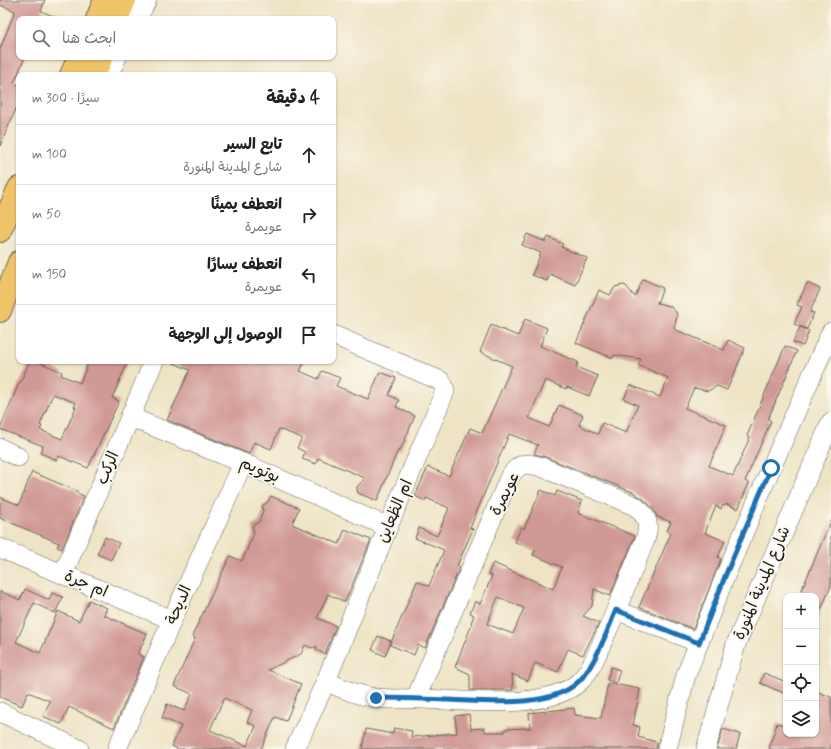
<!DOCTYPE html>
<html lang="ar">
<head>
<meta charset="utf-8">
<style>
	body { margin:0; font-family:Mynerve,"Playpen Sans Arabic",sans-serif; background:#f6f6f6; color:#202124; direction:rtl }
	.controls { position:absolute; right:12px; bottom:12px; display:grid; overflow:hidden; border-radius:8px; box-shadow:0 1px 3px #0004 }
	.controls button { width:36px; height:36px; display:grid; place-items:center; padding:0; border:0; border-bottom:1px solid #e0e0e0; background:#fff; color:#202124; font:20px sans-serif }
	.stop { position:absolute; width:12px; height:12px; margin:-9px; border:3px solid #1f6fb2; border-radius:50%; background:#fff }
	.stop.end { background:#1f6fb2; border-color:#fff; box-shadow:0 1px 4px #0008 }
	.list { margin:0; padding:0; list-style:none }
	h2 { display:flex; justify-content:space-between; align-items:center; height:52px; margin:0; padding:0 16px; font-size:17px }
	h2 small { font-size:13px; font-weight:400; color:#757577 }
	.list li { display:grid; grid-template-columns:26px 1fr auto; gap:12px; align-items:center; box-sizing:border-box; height:60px; padding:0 16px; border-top:1px solid #e0e0e0 }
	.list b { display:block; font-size:15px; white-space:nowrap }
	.list p { margin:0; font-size:13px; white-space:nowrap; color:#757577 }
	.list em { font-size:13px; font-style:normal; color:#757577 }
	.icon { flex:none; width:22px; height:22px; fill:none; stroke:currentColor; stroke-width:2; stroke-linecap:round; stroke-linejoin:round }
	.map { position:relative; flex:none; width:831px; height:749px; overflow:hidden; direction:ltr }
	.search { position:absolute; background:#fff; box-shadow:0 1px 3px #0004; left:16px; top:16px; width:320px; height:44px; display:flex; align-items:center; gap:10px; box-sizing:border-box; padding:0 14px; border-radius:8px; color:#757577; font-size:15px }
	.panel { position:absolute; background:#fff; box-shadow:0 1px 3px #0004; left:16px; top:72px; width:320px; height:292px; border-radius:8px; direction:rtl }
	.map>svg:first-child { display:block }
	.building { fill:#d19995; fill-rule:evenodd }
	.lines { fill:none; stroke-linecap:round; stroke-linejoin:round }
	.minor-casing { stroke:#666257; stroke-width:20 }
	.major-casing { stroke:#666257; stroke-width:24 }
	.minor { stroke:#fff; stroke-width:19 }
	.major { stroke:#efc469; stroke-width:22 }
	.route { stroke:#1f6fb2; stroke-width:5 }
	.labels { text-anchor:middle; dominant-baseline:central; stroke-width:3.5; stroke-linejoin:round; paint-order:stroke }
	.street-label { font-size:16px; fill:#1c1c1c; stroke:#fbf7ec }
</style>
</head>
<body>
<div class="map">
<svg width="831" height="749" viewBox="0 0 831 749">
	<rect width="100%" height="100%" fill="#fbf7ec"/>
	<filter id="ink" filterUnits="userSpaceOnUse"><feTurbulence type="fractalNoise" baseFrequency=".025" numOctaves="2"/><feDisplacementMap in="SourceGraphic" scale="8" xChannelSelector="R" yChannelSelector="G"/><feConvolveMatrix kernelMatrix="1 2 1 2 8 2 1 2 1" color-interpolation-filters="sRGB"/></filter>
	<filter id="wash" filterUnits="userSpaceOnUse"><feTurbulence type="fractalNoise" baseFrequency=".012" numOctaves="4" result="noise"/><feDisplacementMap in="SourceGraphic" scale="16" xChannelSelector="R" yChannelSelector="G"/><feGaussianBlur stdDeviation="0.9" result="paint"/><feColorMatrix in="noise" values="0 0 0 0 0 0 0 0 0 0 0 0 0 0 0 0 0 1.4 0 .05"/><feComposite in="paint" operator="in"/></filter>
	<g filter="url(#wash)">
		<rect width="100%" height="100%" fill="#eee4c5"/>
		<g id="blocks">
			<g class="building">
				<polygon points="0,0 45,0 41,11 60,19 19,19 19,57 25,57 14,83 19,85 19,102 0,146 0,49 15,11 0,5"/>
				<polygon points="527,234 546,242 548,237 563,244 561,247 587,258 575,285 550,274 547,281 532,275 541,253 522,245"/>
				<polygon points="643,279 663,288 657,303 670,306 676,312 677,316 674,329 724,350 728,340 745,348 727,390 717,386 708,391 694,388 685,408 726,425 709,466 733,476 750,437 747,436 785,346 797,351 768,419 771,421 745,481 749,483 738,509 726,504 725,506 723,505 721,509 716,506 705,533 725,541 718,557 721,559 693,629 639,607 671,533 667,531 671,522 657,517 654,510 648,503 642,498 635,494 635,493 543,456 534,454 538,445 509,434 470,528 473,529 457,566 460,567 425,648 418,645 414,655 390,645 417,581 429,586 444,550 415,538 419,528 437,536 449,508 426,498 425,501 415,496 428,467 449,476 470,428 482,433 512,366 480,352 491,325 518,336 525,319 547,328 540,346 578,362 576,367 598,376 589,396 567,387 566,389 545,380 529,418 549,427 559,405 583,415 579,425 598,434 602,423 626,433 638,405 624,399 630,385 660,397 668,378 638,365 641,359 614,355 613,358 576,343 599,290 610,295 615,287 623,285 626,286 635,297"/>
				<polygon points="807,283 820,289 810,312 814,313 807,329 794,324 802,307 797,305"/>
				<polygon points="800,327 809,331 803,346 793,342"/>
				<path d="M 30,361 L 36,361 L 62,372 L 61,375 L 80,383 L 89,361 L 128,361 L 112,398 L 119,401 L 88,468 L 59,456 L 57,460 L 40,453 L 43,446 L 0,429 L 19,383 L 20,383 ZM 53,394 L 76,403 L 74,407 L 76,407 L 62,439 L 40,430 L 42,426 L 40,425 Z"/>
				<polygon points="169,361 305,361 300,371 318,379 322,371 340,378 336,386 368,399 380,372 396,378 389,395 399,400 396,407 415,416 400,451 398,450 377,501 358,493 357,490 357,487 365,478 318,458 316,464 302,459 305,452 297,448 302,438 279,429 271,449 254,442 249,454 167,420 190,370"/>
				<polygon points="32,472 77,491 77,493 84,496 62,549 57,547 59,543 0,518 0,497 19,505"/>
				<path d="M 541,490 L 555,496 L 557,491 L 582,501 L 578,513 L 635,536 L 610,596 L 594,589 L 592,606 L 583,616 L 599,623 L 583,655 L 568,649 L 558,672 L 535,663 L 528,681 L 512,674 L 513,690 L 470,690 L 470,674 L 455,667 L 472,624 L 471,623 L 474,615 L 470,613 L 475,601 L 480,604 L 492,576 L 488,574 L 493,563 L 553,589 L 562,567 L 533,555 L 535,550 L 515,542 L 521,527 L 524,529 ZM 498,597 L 524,608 L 513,634 L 487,624 Z"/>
				<path d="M 271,496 L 299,508 L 292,524 L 339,544 L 345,529 L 371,540 L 345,602 L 328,594 L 317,618 L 336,626 L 325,654 L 316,650 L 317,646 L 312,648 L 305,645 L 301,654 L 268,670 L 301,684 L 286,721 L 275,717 L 261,749 L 178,749 L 172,746 L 181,726 L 162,718 L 167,704 L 184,711 L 192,694 L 174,686 L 195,638 L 192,636 L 230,556 L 242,561 L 254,533 L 252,526 L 259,522 L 263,511 L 262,506 L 268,502 ZM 224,698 L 252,710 L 247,722 L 256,726 L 247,746 L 210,730 Z"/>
				<polygon points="831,521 831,586 816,621 816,596 799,596"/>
				<polygon points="105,537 119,543 111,560 97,554"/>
				<polygon points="25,589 49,600 52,593 63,597 55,613 34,603 16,642 40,653 58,611 79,621 89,600 107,608 104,615 147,634 138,654 144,657 114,728 69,707 61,724 43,716 50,701 28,692 22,706 0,697 0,591 20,600"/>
				<polygon points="378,636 391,641 385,656 372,650"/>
				<polygon points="611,667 620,670 616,683 607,680"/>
				<polygon points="764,673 786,682 786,694 760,683"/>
				<polygon points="608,683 640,689 633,725 640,727 638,737 657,742 656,749 362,749 366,729 393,734 394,728 412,731 411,737 457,733 455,716 469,714 471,729 485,728 485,732 505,732 505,729 530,728 529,713 574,708 575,715 601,718"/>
				<polygon points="816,691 831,697 831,749 769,749 777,723 786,726 786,734 816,734"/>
				<polygon points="723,729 740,734 736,749 717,749"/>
			</g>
		</g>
	</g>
	<g filter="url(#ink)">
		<use href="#blocks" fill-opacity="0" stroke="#666257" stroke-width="1"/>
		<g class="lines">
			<defs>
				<g id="minor">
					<polyline points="137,19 147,0"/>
					<polyline points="108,75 117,57"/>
					<polyline points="130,417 243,463 388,527"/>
					<polyline points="0,448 18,457"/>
					<polyline points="0,548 172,620"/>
					<polyline points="63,574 154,361"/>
					<polyline points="616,610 699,643"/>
					<path d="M 326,681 C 342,689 357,695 375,698 C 390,700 408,698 423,699 C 465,700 544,711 578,683 C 592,671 601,644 609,627 C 621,598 633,569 645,540 C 650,524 648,517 635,506 L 539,466 C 524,462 519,464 510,476 L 416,698"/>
					<polyline points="0,712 79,749"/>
					<polyline points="117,749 172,620 243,463"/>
					<polyline points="295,749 326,681 388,527 445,391 443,384 441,381 333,335"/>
					<polyline points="667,749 686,675 726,574 771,468 831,332"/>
					<polyline points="706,749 736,644 831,422"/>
				</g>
				<g id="major">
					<polyline points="97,19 105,0"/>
					<polyline points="117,19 125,0"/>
					<polyline points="71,75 79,57"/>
					<polyline points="94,75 102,57"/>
					<polyline points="0,231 19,188"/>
					<polyline points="0,311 19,262"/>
				</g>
			</defs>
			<use href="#minor" class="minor-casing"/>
			<use href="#major" class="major-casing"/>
			<use href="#minor" class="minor"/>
			<use href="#major" class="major"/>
		</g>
	</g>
	<g class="lines" filter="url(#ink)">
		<path class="route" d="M 376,698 C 399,698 423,699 446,700 C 483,701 550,709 578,682 C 595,666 607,631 616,610 L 699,643 L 726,574 L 771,468"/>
	</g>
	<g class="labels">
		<g class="street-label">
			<text transform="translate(108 468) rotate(-67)">الركب</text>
			<text transform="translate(260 470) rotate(23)">بوتويم</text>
			<text transform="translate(505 494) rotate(-63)">عويمرة</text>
			<text transform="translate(395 511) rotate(-67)">ام الظعاين</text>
			<text transform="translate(762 583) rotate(-67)">شارع المدينة المنورة</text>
			<text transform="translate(86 584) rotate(23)">ام جرة</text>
			<text transform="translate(179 605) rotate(-66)">الديحة</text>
		</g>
	</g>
</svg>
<div class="controls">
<button>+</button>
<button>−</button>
<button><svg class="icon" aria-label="locate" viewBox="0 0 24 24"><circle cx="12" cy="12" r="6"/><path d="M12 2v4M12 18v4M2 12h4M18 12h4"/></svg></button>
<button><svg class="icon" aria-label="layers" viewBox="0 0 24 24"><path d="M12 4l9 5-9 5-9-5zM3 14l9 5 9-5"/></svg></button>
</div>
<div class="stop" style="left:771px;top:468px"></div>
<div class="stop end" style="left:376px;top:698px"></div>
<div class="search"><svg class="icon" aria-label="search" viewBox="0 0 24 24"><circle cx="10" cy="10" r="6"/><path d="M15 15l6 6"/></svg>ابحث هنا</div>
<section class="panel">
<h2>4 دقيقة<small>سيرًا · 300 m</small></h2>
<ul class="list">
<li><svg class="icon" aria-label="ahead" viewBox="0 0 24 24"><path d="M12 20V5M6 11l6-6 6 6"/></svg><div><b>تابع السير</b><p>شارع المدينة المنورة</p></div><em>100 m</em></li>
<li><svg class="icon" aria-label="right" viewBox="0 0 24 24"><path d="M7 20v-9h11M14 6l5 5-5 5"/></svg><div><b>انعطف يمينًا</b><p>عويمرة</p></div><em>50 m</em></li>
<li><svg class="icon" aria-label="left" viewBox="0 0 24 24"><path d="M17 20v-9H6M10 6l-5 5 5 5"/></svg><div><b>انعطف يسارًا</b><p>عويمرة</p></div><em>150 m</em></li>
<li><svg class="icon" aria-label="arrive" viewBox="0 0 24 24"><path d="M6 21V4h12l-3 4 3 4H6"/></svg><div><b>الوصول إلى الوجهة</b></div></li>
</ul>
</section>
</div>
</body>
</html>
